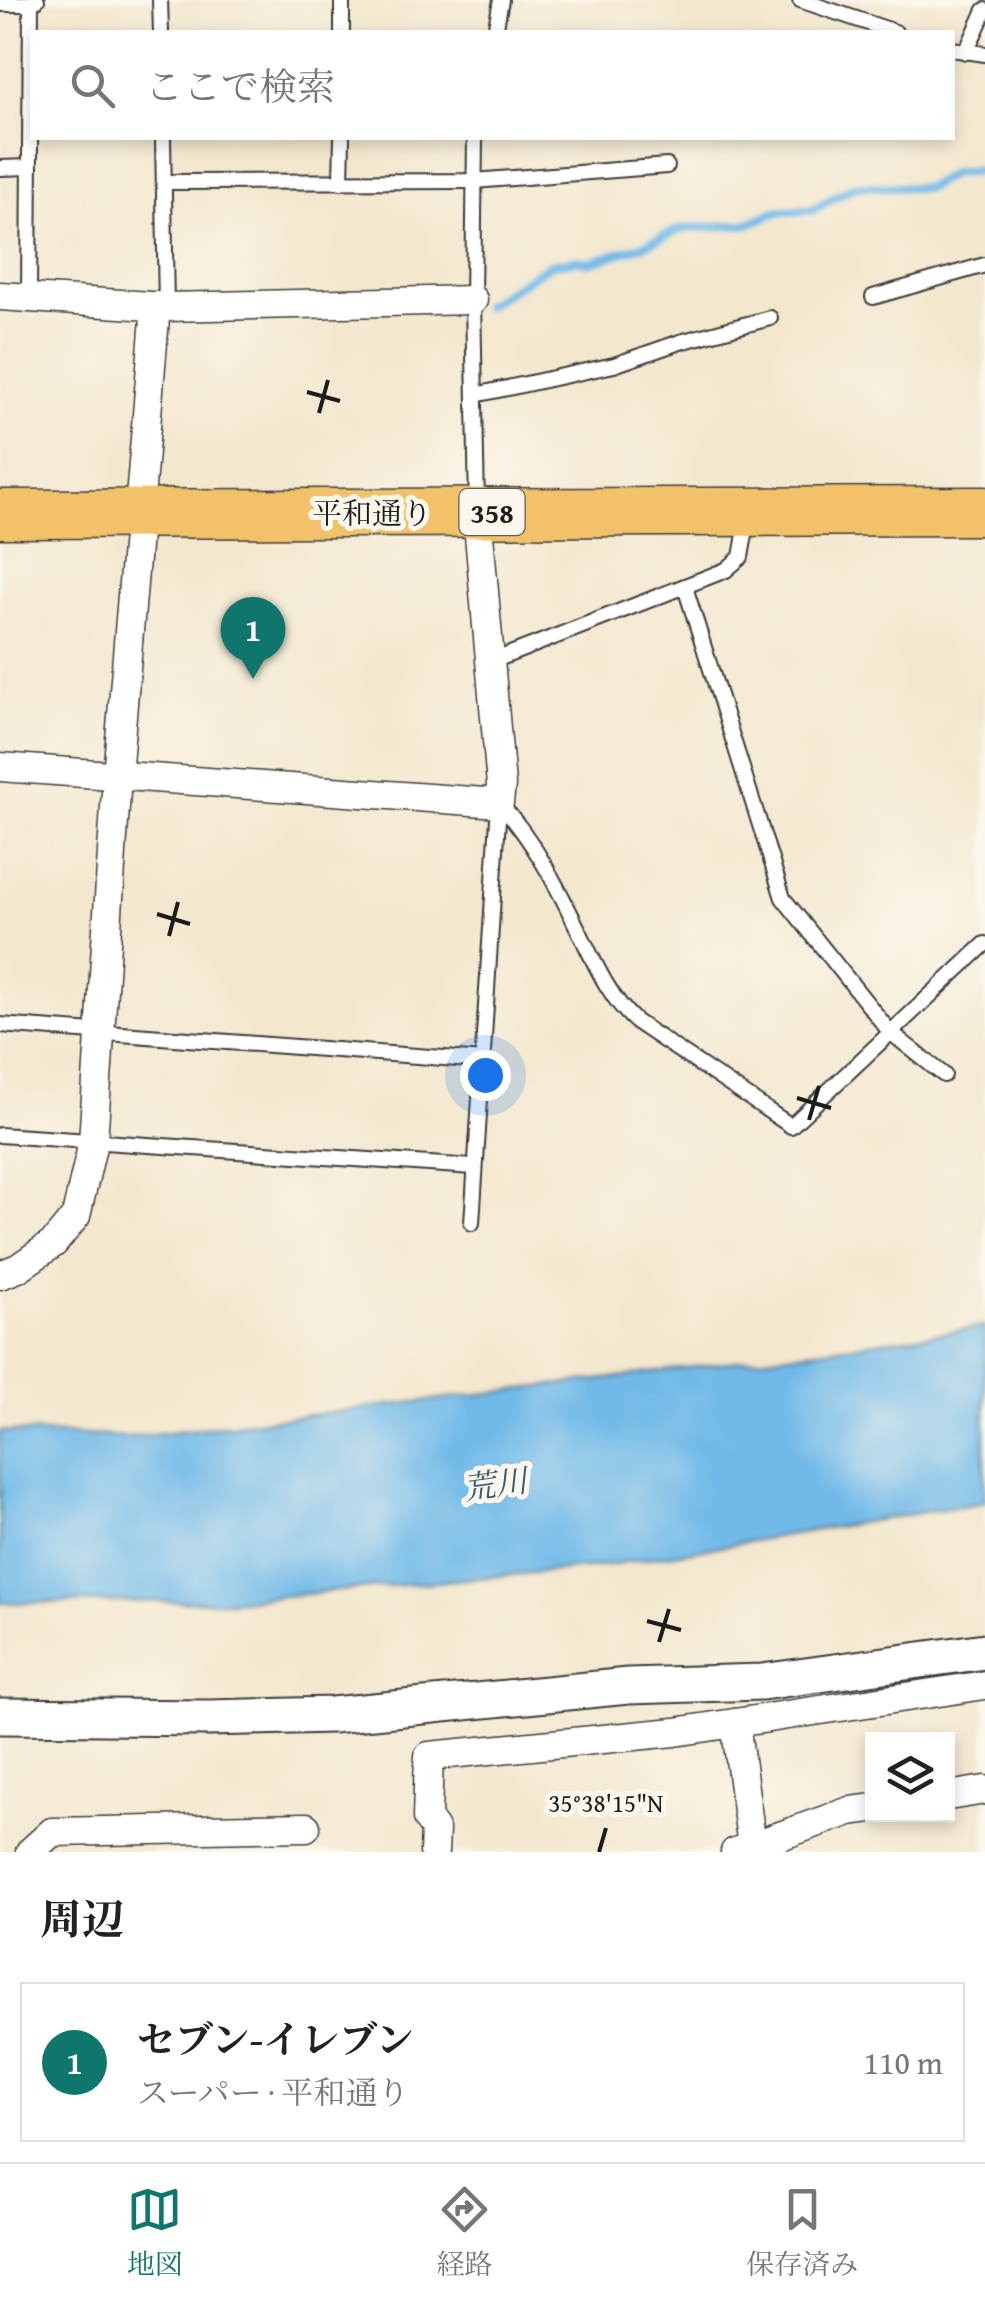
<!DOCTYPE html>
<html lang="ja">
<head>
<meta charset="utf-8">
<style>
	body { margin:0; font-family:"Gentium Book Plus","Noto Serif JP",serif; background:#f2f2f2; color:#222 }
	.controls { position:absolute; right:30px; bottom:30px; display:grid; overflow:hidden; border-radius:0px; box-shadow:0 5px 15px #0003 }
	.controls button { width:90px; height:90px; display:grid; place-items:center; padding:0; border:0; border-bottom:2px solid #e0e0e0; background:#fff; color:#222; font:50px sans-serif }
	.you { position:absolute; left:485px; top:1075px; width:35px; height:35px; margin:-25px; border:8px solid #fff; border-radius:50%; background:#1a73e8; box-shadow:0 0 0 15px #1a73e833 }
	.badge { display:grid; place-items:center; width:65px; height:65px; border-radius:50%; background:#0f766e; color:#fff; font-size:32px; font-weight:700 }
	.pin { position:absolute; translate:-50% -82px; filter:drop-shadow(0 2px 5px #0008) }
	.pin::after { content:''; position:absolute; top:52px; width:35px; height:30px; background:inherit; clip-path:polygon(0 0,100% 0,50% 100%) }
	.list { margin:0; padding:0; list-style:none }
	h2 { display:flex; justify-content:space-between; align-items:center; height:130px; margin:0; padding:0 40px; font-size:42px }
	h2 small { font-size:32px; font-weight:400; color:#767676 }
	.list li { display:grid; grid-template-columns:65px 1fr auto; gap:30px; align-items:center; box-sizing:border-box; height:160px; margin:0 20px 20px; padding:0 20px; border:2px solid #e0e0e0; border-radius:0px }
	.list b { display:block; font-size:38px; white-space:nowrap }
	.list p { margin:0; font-size:32px; white-space:nowrap; color:#767676 }
	.list em { font-size:32px; font-style:normal; color:#767676 }
	.icon { flex:none; width:55px; height:55px; fill:none; stroke:currentColor; stroke-width:2; stroke-linecap:round; stroke-linejoin:round }
	.map { position:relative; flex:none; width:985px; height:1852px; overflow:hidden }
	.search { position:absolute; background:#fff; box-shadow:0 5px 15px #0003; left:30px; right:30px; top:30px; height:110px; display:flex; align-items:center; gap:25px; box-sizing:border-box; padding:0 35px; border-radius:0px; color:#767676; font-size:38px }
	.sheet { height:310px; background:#fff }
	nav { display:flex; justify-content:space-around; align-items:center; box-sizing:border-box; height:140px; border-top:2px solid #e0e0e0; background:#fff; font-size:28px; color:#767676 }
	nav a { display:grid; justify-items:center; gap:5px }
	nav .on { color:#0f766e }
	.map>svg:first-child { display:block }
	.water { fill:#6fb9e8; stroke:#466a82; stroke-width:2.5 }
	.lines { fill:none; stroke-linecap:round; stroke-linejoin:round }
	.stream { stroke:#6fb9e8; stroke-width:9 }
	.service-casing { stroke:#3c3a37; stroke-width:18 }
	.minor-casing { stroke:#3c3a37; stroke-width:31 }
	.tertiary-casing { stroke:#3c3a37; stroke-width:39 }
	.trunk-casing { stroke:#3c3a37; stroke-width:51 }
	.service { stroke:#fff; stroke-width:14 }
	.minor { stroke:#fff; stroke-width:28 }
	.tertiary { stroke:#fff; stroke-width:35 }
	.trunk { stroke:#f2c26a; stroke-width:48 }
	.ticks { fill:none; stroke:#1c1c1c; stroke-width:4 }
	.labels { text-anchor:middle; dominant-baseline:central; stroke-width:10; stroke-linejoin:round; paint-order:stroke }
	.shield { fill:#fbf7ec; stroke:#5f5e5a; stroke-width:2.5 }
	.shield-label { font-size:28px; font-weight:bold; fill:#1c1c1c }
	.street-label { font-size:30px; fill:#1c1c1c; stroke:#fbf7ec }
	.water-label { font-size:32px; font-style:italic; fill:#3d5b6e; stroke:#fbf7ec }
	.ticks-label { font-size:25px; text-anchor:middle; fill:#1c1c1c; stroke:#fbf7ec; stroke-width:10; stroke-linejoin:round; paint-order:stroke }
</style>
</head>
<body>
<div class="map">
<svg width="985" height="1852" viewBox="0 0 985 1852">
	<rect width="100%" height="100%" fill="#fbf7ec"/>
	<filter id="ink" filterUnits="userSpaceOnUse"><feTurbulence type="fractalNoise" baseFrequency=".01" numOctaves="2"/><feDisplacementMap in="SourceGraphic" scale="20" xChannelSelector="R" yChannelSelector="G"/><feConvolveMatrix kernelMatrix="1 2 1 2 8 2 1 2 1" color-interpolation-filters="sRGB"/></filter>
	<filter id="wash" filterUnits="userSpaceOnUse"><feTurbulence type="fractalNoise" baseFrequency=".0048" numOctaves="4" result="noise"/><feDisplacementMap in="SourceGraphic" scale="40" xChannelSelector="R" yChannelSelector="G"/><feGaussianBlur stdDeviation="2.25" result="paint"/><feColorMatrix in="noise" values="0 0 0 0 0 0 0 0 0 0 0 0 0 0 0 0 0 1.4 0 .05"/><feComposite in="paint" operator="in"/></filter>
	<g filter="url(#wash)">
		<rect width="100%" height="100%" fill="#f3e7cd"/>
		<polygon class="water" points="985,1327 985,1502 596,1567 229,1601 0,1603 0,1431 128,1437 597,1380"/>
		<g class="lines">
			<polyline class="stream" points="485,306 551,264 576,260 590,262 642,246 681,229 747,224 776,212 812,210 854,186 927,188 953,173 985,170"/>
		</g>
	</g>
	<g filter="url(#ink)">
		<g class="lines">
			<defs>
				<g id="service">
					<polyline points="160,0 161,32"/>
					<polyline points="800,0 895,32"/>
					<polyline points="0,4 23,4 37,0"/>
					<polyline points="342,32 342,0"/>
					<polyline points="495,32 501,0"/>
					<polyline points="952,49 985,54"/>
					<polyline points="966,52 985,10"/>
					<polyline points="163,138 166,307"/>
					<polyline points="475,138 473,300 477,507"/>
					<polyline points="0,168 30,167"/>
					<polyline points="164,182 474,181 667,166"/>
					<polyline points="341,182 342,138"/>
					<polyline points="873,297 985,265"/>
					<polyline points="29,298 31,2"/>
					<polyline points="475,395 614,365 680,342 770,318"/>
					<polyline points="685,587 783,898 890,1032 944,1075"/>
					<polyline points="490,662 726,570 741,557 748,517"/>
					<path d="M 499,803 C 532,837 557,886 578,929 C 594,961 608,996 635,1021 L 791,1126 L 985,944"/>
					<polyline points="0,1025 484,1061"/>
					<polyline points="0,1135 474,1167"/>
					<polyline points="472,1223 499,803"/>
				</g>
				<g id="minor">
					<polyline points="0,296 166,307 473,300"/>
					<polyline points="0,767 499,803 501,785 477,512"/>
					<polyline points="0,1275 18,1268 54,1243 76,1216 93,1142 117,776 156,306"/>
					<polyline points="735,1723 752,1846"/>
					<polyline points="948,1796 985,1790"/>
					<polyline points="30,1852 52,1832 306,1827"/>
					<polyline points="434,1852 435,1829 427,1818 429,1756 675,1732 985,1685"/>
					<polyline points="735,1852 850,1811 872,1808"/>
				</g>
				<polyline id="tertiary" points="0,1716 208,1718 332,1715 628,1686 762,1682 985,1651"/>
				<polyline id="trunk" points="0,514 985,511"/>
			</defs>
			<use href="#service" class="service-casing"/>
			<use href="#minor" class="minor-casing"/>
			<use href="#tertiary" class="tertiary-casing"/>
			<use href="#trunk" class="trunk-casing"/>
			<use href="#service" class="service"/>
			<use href="#minor" class="minor"/>
			<use href="#tertiary" class="tertiary"/>
			<use href="#trunk" class="trunk"/>
		</g>
	</g>
	<path class="ticks" d="M 307,392 L 340,401M 319,413 L 328,380M 157,914 L 190,924M 169,936 L 178,902M 797,1098 L 831,1108M 809,1120 L 819,1086M 647,1621 L 681,1630M 659,1642 L 669,1609M 599,1852 L 606,1828"/>
	<g class="labels">
		<rect class="shield" x="459.5" y="489" width="65" height="46" rx="8"/>
		<g class="shield-label">
			<text x="492" y="512">358</text>
		</g>
		<g class="street-label">
			<text x="372" y="513">平和通り</text>
		</g>
		<g class="water-label">
			<text transform="translate(495 1484) rotate(-8)">荒川</text>
		</g>
	</g>
	<g class="ticks-label">
		<text x="606" y="1812">35°38'15"N</text>
	</g>
</svg>
<div class="controls">
<button><svg class="icon" aria-label="layers" viewBox="0 0 24 24"><path d="M12 4l9 5-9 5-9-5zM3 14l9 5 9-5"/></svg></button>
</div>
<div class="you"></div>
<div class="pin badge" style="left:253px;top:679px">1</div>
<div class="search"><svg class="icon" aria-label="search" viewBox="0 0 24 24"><circle cx="10" cy="10" r="6"/><path d="M15 15l6 6"/></svg>ここで検索</div>
</div>
<section class="sheet">
<h2>周辺<small></small></h2>
<ul class="list">
<li><span class="badge">1</span><div><b>セブン-イレブン</b><p>スーパー · 平和通り</p></div><em>110 m</em></li>
</ul>
</section>
<nav>
<a class="on"><svg class="icon" aria-label="map" viewBox="0 0 24 24"><path d="M3 6l6-2 6 2 6-2v14l-6 2-6-2-6 2zM9 4v14M15 6v14"/></svg>地図</a>
<a><svg class="icon" aria-label="directions" viewBox="0 0 24 24"><path d="M12 3l9 9-9 9-9-9zM9 14v-3h6M13 9l2 2-2 2"/></svg>経路</a>
<a><svg class="icon" aria-label="saved" viewBox="0 0 24 24"><path d="M7 4h10v16l-5-4-5 4z"/></svg>保存済み</a>
</nav>
</body>
</html>
